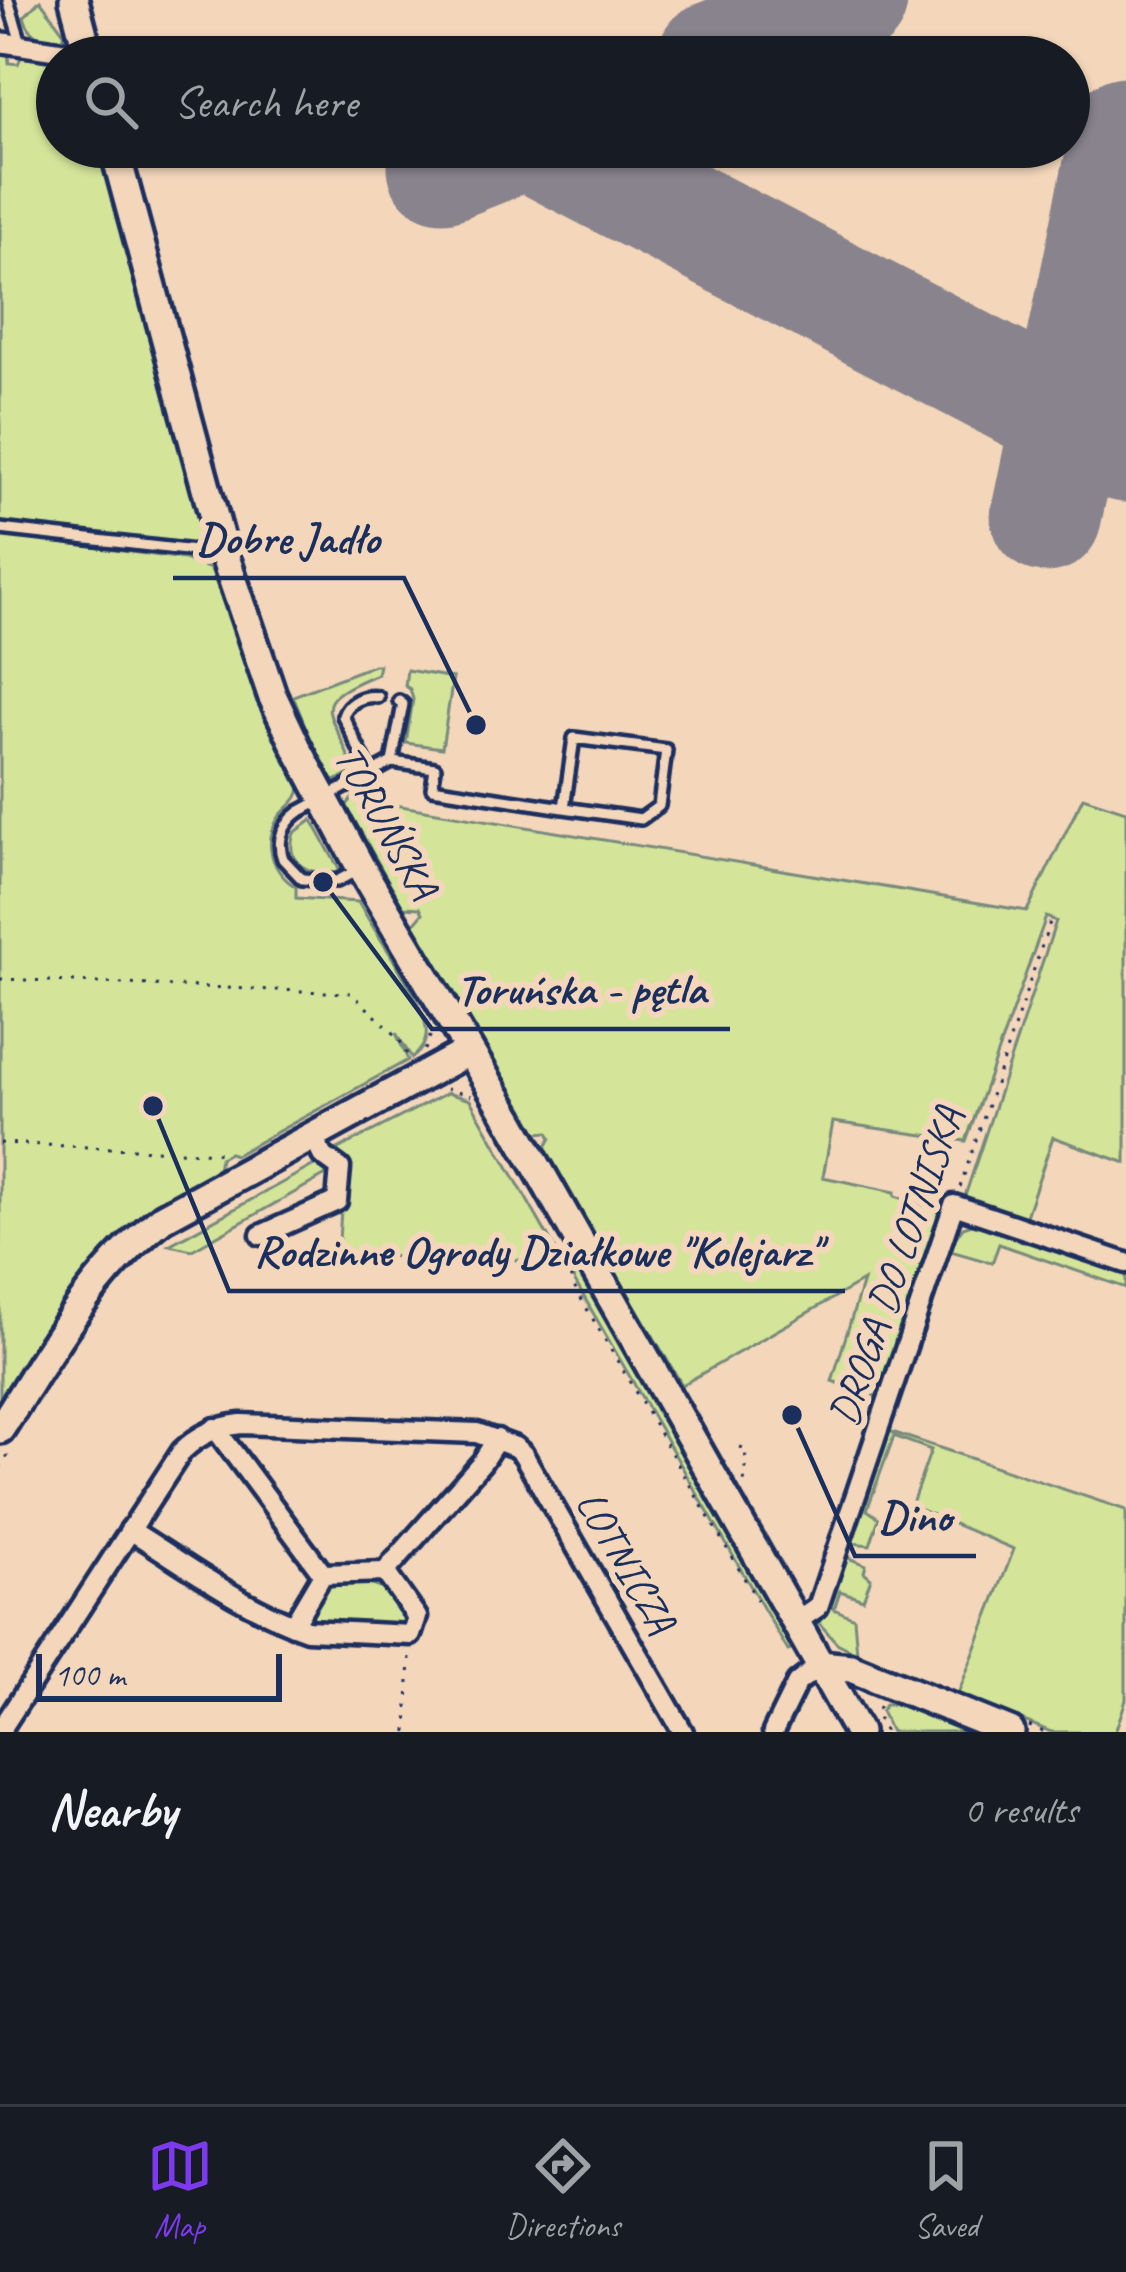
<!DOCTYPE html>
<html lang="en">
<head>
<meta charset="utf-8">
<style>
	body { margin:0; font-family:Caveat,sans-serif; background:#20242c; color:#f1f3f6 }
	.scale { position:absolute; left:36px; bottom:30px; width:246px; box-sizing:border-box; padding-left:12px; border:6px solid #1b2f5e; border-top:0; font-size:33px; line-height:42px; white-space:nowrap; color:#1b2f5e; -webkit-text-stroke:9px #f4d7bb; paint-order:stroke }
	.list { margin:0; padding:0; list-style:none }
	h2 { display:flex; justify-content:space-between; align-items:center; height:156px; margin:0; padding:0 48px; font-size:51px }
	h2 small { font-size:39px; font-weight:400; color:#9ea1a6 }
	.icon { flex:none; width:66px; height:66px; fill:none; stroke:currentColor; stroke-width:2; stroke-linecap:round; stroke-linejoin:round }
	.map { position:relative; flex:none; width:1126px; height:1732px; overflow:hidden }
	.search { position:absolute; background:#171b24; box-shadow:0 3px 9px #0004; left:36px; right:36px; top:36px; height:132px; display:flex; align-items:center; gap:30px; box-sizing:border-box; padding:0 42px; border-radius:66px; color:#9ea1a6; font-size:45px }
	.sheet { height:372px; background:#171b24 }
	nav { display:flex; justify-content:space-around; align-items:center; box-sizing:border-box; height:168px; border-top:3px solid #363941; background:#171b24; font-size:33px; color:#9ea1a6 }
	nav a { display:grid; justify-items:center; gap:6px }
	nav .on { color:#7c3aed }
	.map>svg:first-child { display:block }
	.green { fill:#d4e599; stroke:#788a7c; stroke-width:3 }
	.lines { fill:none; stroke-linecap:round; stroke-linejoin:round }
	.runway { stroke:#88838c; stroke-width:111 }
	.lane-casing { stroke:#1b2f5e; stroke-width:18 }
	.street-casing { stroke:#1b2f5e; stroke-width:27 }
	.secondary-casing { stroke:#1b2f5e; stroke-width:36 }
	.path { stroke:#1b2f5e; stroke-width:3; stroke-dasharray:3 9; stroke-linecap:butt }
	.lane { stroke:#f4d7bb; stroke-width:9 }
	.street { stroke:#f4d7bb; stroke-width:18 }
	.secondary { stroke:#f4d7bb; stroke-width:27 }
	.labels { text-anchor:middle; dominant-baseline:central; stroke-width:12; stroke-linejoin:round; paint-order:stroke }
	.street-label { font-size:42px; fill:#1b2f5e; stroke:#f4d7bb }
	.leader { fill:none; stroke:#1b2f5e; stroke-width:4.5 }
	.callout-dot { fill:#1b2f5e; stroke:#f4d7bb; stroke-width:4.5 }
	.callout-label { font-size:45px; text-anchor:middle; font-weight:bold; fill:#1b2f5e; stroke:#f4d7bb; stroke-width:12; stroke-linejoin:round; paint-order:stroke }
</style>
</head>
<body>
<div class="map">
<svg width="1126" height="1732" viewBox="0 0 1126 1732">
	<rect width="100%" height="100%" fill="#f4d7bb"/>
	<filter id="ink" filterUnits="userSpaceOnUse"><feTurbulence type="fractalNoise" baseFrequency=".00833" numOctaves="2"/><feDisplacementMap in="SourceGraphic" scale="24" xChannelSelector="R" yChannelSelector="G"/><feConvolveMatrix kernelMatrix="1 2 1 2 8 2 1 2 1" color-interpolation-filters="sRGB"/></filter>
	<g filter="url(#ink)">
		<g class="green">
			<path d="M 40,0 L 65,34 L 60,41 C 42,43 29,34 24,17 Z"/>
			<polygon points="0,49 8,51 9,63 18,64 23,53 57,63 57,147 100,147 202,528 200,540 193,544 0,522"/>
			<path d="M 0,535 L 184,559 L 211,569 L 259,700 L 300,785 C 300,801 288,805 279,817 C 262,843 272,872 296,887 L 296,898 L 358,902 C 376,934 417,990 425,1023 C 429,1038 424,1049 412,1058 L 396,1033 L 408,1060 L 235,1155 L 229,1153 L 220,1158 L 218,1170 L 197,1182 L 199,1188 L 154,1214 L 0,1413 Z"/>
			<path d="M 374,665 L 379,665 L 377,674 C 302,705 333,707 352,767 L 347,776 L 332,782 L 326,777 L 293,696 Z"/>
			<polygon points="407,670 453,678 442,748 406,743 413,699 410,689 405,686"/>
			<polygon points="356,794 359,799 1027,911 1083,797 1126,811 1126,1163 1053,1137 1025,1219 964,1199 1056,921 1046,917 966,1141 833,1122 823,1177 895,1192 895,1196 940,1211 881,1398 832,1381 863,1281 682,1385 544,1151 551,1138 548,1132 537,1133 531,1128 417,933 413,925 423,913 420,908 403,907 346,806"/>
			<path d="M 312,820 L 340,871 L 338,872 C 310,876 284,865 294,833 Z"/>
			<polygon points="447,1093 470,1100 562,1261 338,1255 344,1165 336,1150"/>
			<polygon points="318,1163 335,1170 192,1250 169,1245"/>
			<polygon points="981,1221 1126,1271 1126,1288 999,1244 992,1263 947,1250 963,1227"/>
			<polygon points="571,1259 782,1627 791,1650 788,1651 573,1278"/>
			<polygon points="889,1431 1126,1510 1126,1700 1115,1732 1051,1732 958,1694 1014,1549 911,1506 931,1450 894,1436 867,1510 879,1518 870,1545 851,1543"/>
			<polygon points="846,1557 866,1565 864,1572 871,1578 863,1599 840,1591 834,1609 854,1618 857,1653 837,1643 819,1623"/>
			<path d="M 345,1582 C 378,1582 390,1589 407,1617 L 403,1626 L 312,1621 L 310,1611 L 326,1588 Z"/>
			<polygon points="902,1697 989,1732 891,1732 881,1711 885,1704 899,1705"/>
		</g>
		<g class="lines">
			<g class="runway">
				<polyline points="713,57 852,0"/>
				<polyline points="552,147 1126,447"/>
				<polyline points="443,167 493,147"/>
				<polyline points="1046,517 1126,132"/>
			</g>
			<defs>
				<g id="lane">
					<polyline points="8,0 22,46"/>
					<polyline points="0,529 221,554"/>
					<polyline points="392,762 403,704 399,701"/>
					<path d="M 370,772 L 343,716 C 348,701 364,695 378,697"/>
					<path d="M 356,871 L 337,881 L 302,879 L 283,859 C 276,840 283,824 299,812 L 392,762 L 435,768 L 432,788 L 564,808 L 574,738 L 666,750 L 659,806 L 641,819 L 564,808"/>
				</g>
				<g id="street">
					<polyline points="0,42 66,52 88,50"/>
					<polyline points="261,1235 337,1201 340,1168 322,1155 313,1136"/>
					<polyline points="215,1428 323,1574"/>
					<path d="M 130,1530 C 187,1565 243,1608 307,1630 L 411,1635 L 417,1617 L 385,1572 L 323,1574 L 293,1625"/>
					<polyline points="385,1572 482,1462 497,1439"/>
					<polyline points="796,1622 818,1607 954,1205 1126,1263"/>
					<path d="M 0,1731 L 182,1451 C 200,1434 216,1427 241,1424 L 477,1433 L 515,1447 L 523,1454 L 683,1732"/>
					<polyline points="773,1732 797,1683 820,1665"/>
				</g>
				<g id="secondary">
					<polyline points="74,0 89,57"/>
					<polyline points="114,147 224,554 272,695 297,748 361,868 510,1119 858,1732"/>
					<path d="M 0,1429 C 50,1351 90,1275 164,1217 L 469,1051"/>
					<polyline points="820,1665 851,1668 1010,1732"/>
				</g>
			</defs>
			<use href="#lane" class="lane-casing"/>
			<use href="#street" class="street-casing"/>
			<use href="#secondary" class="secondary-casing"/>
			<g class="path">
				<polyline points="0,979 351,993 398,1037 410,1060"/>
				<polyline points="425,1050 432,1031"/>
				<polyline points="446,1089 471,1096"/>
				<polyline points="0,1143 222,1153 224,1156"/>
				<polyline points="960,1187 1050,922"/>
				<polyline points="567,1265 573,1285 757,1600"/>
				<polyline points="740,1447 746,1449 744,1486"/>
				<polyline points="0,1468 12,1449"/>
				<polyline points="879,1706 877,1716 885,1732"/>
				<polyline points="1029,1726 1044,1732"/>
				<polyline points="407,1732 410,1655"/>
			</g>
			<use href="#lane" class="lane"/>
			<use href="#street" class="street"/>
			<use href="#secondary" class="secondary"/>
		</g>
	</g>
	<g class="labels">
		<g class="street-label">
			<text transform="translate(386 822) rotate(61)">TORUŃSKA</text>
			<text transform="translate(896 1266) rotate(-71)">DROGA DO LOTNISKA</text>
			<text transform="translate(626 1562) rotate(60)">LOTNICZA</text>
		</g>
	</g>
	<path class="leader" d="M476 725L404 578H173M323 882L432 1029H730M153 1106L229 1291H845M792 1415L855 1556H976"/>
	<g class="callout-dot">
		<circle cx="476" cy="725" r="12"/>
		<circle cx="323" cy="882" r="12"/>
		<circle cx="153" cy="1106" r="12"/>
		<circle cx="792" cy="1415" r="12"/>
	</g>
	<g class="callout-label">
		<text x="288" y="553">Dobre Jadło</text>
		<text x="581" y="1004">Toruńska - pętla</text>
		<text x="537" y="1266">Rodzinne Ogrody Działkowe "Kolejarz"</text>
		<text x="915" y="1531">Dino</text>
	</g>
</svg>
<div class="scale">100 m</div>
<div class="search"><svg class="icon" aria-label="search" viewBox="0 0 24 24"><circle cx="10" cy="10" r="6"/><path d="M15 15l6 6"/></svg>Search here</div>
</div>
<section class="sheet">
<h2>Nearby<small>0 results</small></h2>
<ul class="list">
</ul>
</section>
<nav>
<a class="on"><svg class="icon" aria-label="map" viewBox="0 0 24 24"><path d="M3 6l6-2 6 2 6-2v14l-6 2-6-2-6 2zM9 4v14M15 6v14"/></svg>Map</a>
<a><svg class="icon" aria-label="directions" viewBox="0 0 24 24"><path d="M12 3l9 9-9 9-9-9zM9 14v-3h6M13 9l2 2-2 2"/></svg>Directions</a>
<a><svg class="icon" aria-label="saved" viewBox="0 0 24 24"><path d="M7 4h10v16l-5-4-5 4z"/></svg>Saved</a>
</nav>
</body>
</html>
